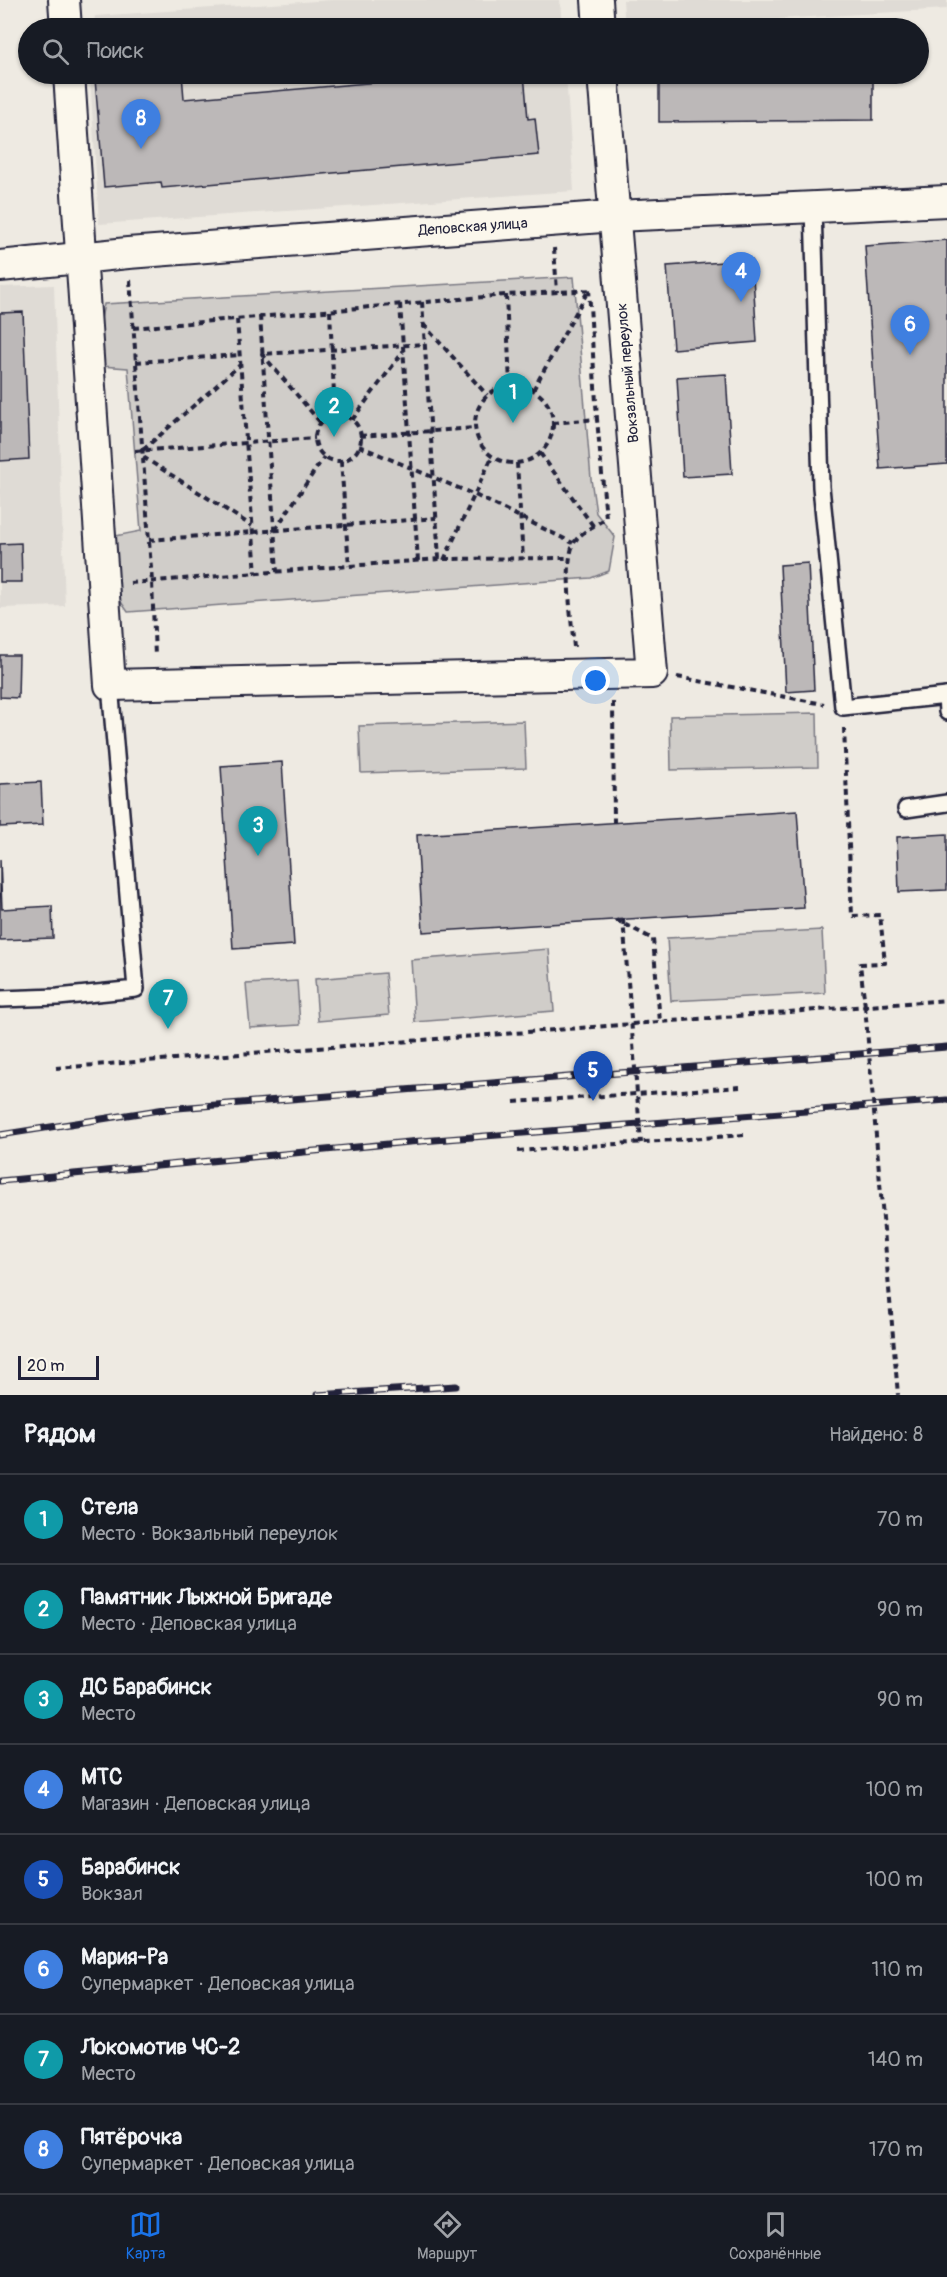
<!DOCTYPE html>
<html lang="ru">
<head>
<meta charset="utf-8">
<style>
	body { margin:0; font-family:Pangolin,sans-serif; background:#20242c; color:#f1f3f6 }
	.scale { position:absolute; left:18px; bottom:15px; width:81px; box-sizing:border-box; padding-left:6px; border:3px solid #22223b; border-top:0; font-size:16px; line-height:21px; white-space:nowrap; color:#22223b; -webkit-text-stroke:4px #fbf7ec; paint-order:stroke }
	.you { position:absolute; left:596px; top:681px; width:21px; height:21px; margin:-15px; border:4px solid #fff; border-radius:50%; background:#1a73e8; box-shadow:0 0 0 9px #1a73e833 }
	.badge { display:grid; place-items:center; width:39px; height:39px; border-radius:50%; background:#1a73e8; color:#fff; font-size:20px; font-weight:700 }
	.pin { position:absolute; translate:-50% -50px; filter:drop-shadow(0 2px 3px #0008) }
	.pin::after { content:''; position:absolute; top:32px; width:21px; height:18px; background:inherit; clip-path:polygon(0 0,100% 0,50% 100%) }
	.list { margin:0; padding:0; list-style:none }
	h2 { display:flex; justify-content:space-between; align-items:center; height:78px; margin:0; padding:0 24px; font-size:26px }
	h2 small { font-size:20px; font-weight:400; color:#9ea1a6 }
	.list li { display:grid; grid-template-columns:39px 1fr auto; gap:18px; align-items:center; box-sizing:border-box; height:90px; padding:0 24px; border-top:2px solid #363941 }
	.list b { display:block; font-size:22px; white-space:nowrap }
	.list p { margin:0; font-size:20px; white-space:nowrap; color:#9ea1a6 }
	.list em { font-size:20px; font-style:normal; color:#9ea1a6 }
	.icon { flex:none; width:33px; height:33px; fill:none; stroke:currentColor; stroke-width:2; stroke-linecap:round; stroke-linejoin:round }
	.map { position:relative; flex:none; width:947px; height:1395px; overflow:hidden }
	.search { position:absolute; background:#171b24; box-shadow:0 2px 4px #0004; left:18px; right:18px; top:18px; height:66px; display:flex; align-items:center; gap:15px; box-sizing:border-box; padding:0 21px; border-radius:33px; color:#9ea1a6; font-size:22px }
	.sheet { height:798px; background:#171b24 }
	nav { display:flex; justify-content:space-around; align-items:center; box-sizing:border-box; height:84px; border-top:2px solid #363941; background:#171b24; font-size:16px; color:#9ea1a6 }
	nav a { display:grid; justify-items:center; gap:3px }
	nav .on { color:#1a73e8 }
	.map>svg:first-child { display:block }
	.built { fill:#dfdbd5 }
	.green { fill:#d0cdc9; stroke:#797882; stroke-width:1.5 }
	.building { fill:#bcb8b8; stroke:#22223b; stroke-width:1.5 }
	.lines { fill:none; stroke-linecap:round; stroke-linejoin:round }
	.lane-casing { stroke:#22223b; stroke-width:20 }
	.street-casing { stroke:#22223b; stroke-width:34 }
	.path { stroke:#22223b; stroke-width:4; stroke-dasharray:6 4.5; stroke-linecap:butt }
	.lane { stroke:#fbf7ec; stroke-width:15 }
	.street { stroke:#fbf7ec; stroke-width:30 }
	.rail-casing { stroke:#22223b; stroke-width:7 }
	.rail { stroke:#fbf7ec; stroke-width:4.5; stroke-dasharray:14; stroke-linecap:butt }
	.path-bridge { stroke:#22223b; stroke-width:4; stroke-dasharray:6 4.5; stroke-linecap:butt }
	.labels { text-anchor:middle; dominant-baseline:central; stroke-width:4.5; stroke-linejoin:round; paint-order:stroke }
	.street-label { font-size:15px; fill:#22223b; stroke:#fbf7ec }
</style>
</head>
<body>
<div class="map">
<svg width="947" height="1395" viewBox="0 0 947 1395">
	<rect width="100%" height="100%" fill="#eeeae2"/>
	<filter id="ink" filterUnits="userSpaceOnUse"><feTurbulence type="fractalNoise" baseFrequency=".0167" numOctaves="2"/><feDisplacementMap in="SourceGraphic" scale="12" xChannelSelector="R" yChannelSelector="G"/><feConvolveMatrix kernelMatrix="1 2 1 2 8 2 1 2 1" color-interpolation-filters="sRGB"/></filter>
	<g filter="url(#ink)">
		<g class="built">
			<polygon points="331,0 560,0 562,28 93,28 95,16"/>
			<polygon points="623,0 947,0 947,9 625,28"/>
			<polygon points="90,74 566,74 574,191 99,224"/>
			<polygon points="54,285 65,606 0,608 0,287"/>
		</g>
		<g class="green">
			<polygon points="574,277 591,479 596,513 615,537 609,571 591,578 128,612 119,599 110,537 141,531 128,368 101,366 99,329 104,304"/>
			<polygon points="817,713 818,767 671,770 670,716"/>
			<polygon points="524,721 526,768 361,773 359,726"/>
			<polygon points="822,930 825,993 671,1001 667,938"/>
			<polygon points="549,949 554,1011 415,1022 411,960"/>
			<polygon points="385,973 389,1015 318,1021 315,979"/>
			<polygon points="297,981 300,1025 250,1028 246,984"/>
		</g>
		<g class="building">
			<polygon points="157,74 182,74 184,99 471,74 524,74 528,119 535,118 539,155 162,188 161,182 104,187 95,79"/>
			<polygon points="659,74 873,74 873,120 659,122"/>
			<polygon points="947,240 947,464 880,469 865,246"/>
			<polygon points="752,260 757,342 673,349 667,266"/>
			<polygon points="23,312 29,459 0,461 0,313"/>
			<polygon points="726,374 732,474 683,477 677,377"/>
			<polygon points="21,543 22,582 0,582 0,544"/>
			<polygon points="808,563 814,690 786,692 780,565"/>
			<polygon points="0,655 19,655 18,698 0,697"/>
			<polygon points="282,762 294,945 233,949 221,766"/>
			<polygon points="41,782 43,825 0,827 0,784"/>
			<polygon points="797,811 804,908 423,932 417,835"/>
			<polygon points="947,834 947,890 899,892 897,837"/>
			<polygon points="0,859 2,909 52,906 53,938 0,940"/>
		</g>
		<g class="lines">
			<defs>
				<g id="lane">
					<polyline points="813,207 821,487 843,707 947,696"/>
					<polyline points="946,696 947,712"/>
					<polyline points="906,809 947,803"/>
					<polyline points="0,999 58,997 136,989 110,685"/>
				</g>
				<g id="street">
					<polyline points="64,0 66,28"/>
					<polyline points="597,0 599,28"/>
					<polyline points="69,74 110,685 652,673 603,74"/>
					<polyline points="0,266 128,253 615,216 947,201"/>
				</g>
			</defs>
			<use href="#lane" class="lane-casing"/>
			<use href="#street" class="street-casing"/>
			<g class="path">
				<polyline points="554,248 557,292"/>
				<polyline points="130,280 152,582 155,656"/>
				<polyline points="506,295 510,385"/>
				<polyline points="422,302 439,559"/>
				<polyline points="400,304 418,561"/>
				<polyline points="330,311 335,415"/>
				<polyline points="260,316 277,572"/>
				<polyline points="237,319 256,574"/>
				<polyline points="423,324 487,395"/>
				<polyline points="133,328 506,295 593,290"/>
				<polyline points="136,362 240,355"/>
				<circle cx="514" cy="424" r="39"/>
				<polyline points="533,390 588,291"/>
				<circle cx="338" cy="438" r="23"/>
				<polyline points="352,420 403,352"/>
				<polyline points="320,422 262,354 425,344"/>
				<polyline points="553,423 597,419 589,289"/>
				<polyline points="360,436 475,428"/>
				<polyline points="359,446 475,495 573,543"/>
				<polyline points="143,450 241,364"/>
				<polyline points="135,451 315,438"/>
				<polyline points="540,453 594,527"/>
				<polyline points="143,457 252,526"/>
				<polyline points="341,461 349,566"/>
				<polyline points="517,463 523,559"/>
				<polyline points="275,530 324,457"/>
				<polyline points="149,540 436,518"/>
				<polyline points="444,560 492,457"/>
				<polyline points="130,583 439,559 569,558"/>
				<path d="M 574,647 C 572,625 562,556 576,540 C 583,531 596,525 606,518 L 597,419"/>
				<polyline points="677,677 824,704"/>
				<polyline points="613,702 614,822"/>
				<polyline points="844,728 852,916 880,915 885,963 860,964 865,1006"/>
				<polyline points="616,920 653,939 660,1022"/>
				<polyline points="56,1068 947,1000"/>
				<polyline points="514,1102 741,1087"/>
				<polyline points="518,1151 744,1135"/>
			</g>
			<use href="#lane" class="lane"/>
			<use href="#street" class="street"/>
			<defs>
				<g id="rail">
					<polyline points="0,1135 165,1109 947,1047"/>
					<polyline points="0,1181 409,1142 947,1100"/>
					<polyline points="317,1395 456,1386"/>
				</g>
			</defs>
			<use href="#rail" class="rail-casing"/>
			<use href="#rail" class="rail"/>
			<g class="path-bridge">
				<polyline points="623,919 641,1143"/>
				<polyline points="865,1006 898,1395"/>
			</g>
		</g>
	</g>
	<g class="labels">
		<g class="street-label">
			<text transform="translate(473 227) rotate(-4)">Деповская улица</text>
			<text transform="translate(628 373) rotate(-95)">Вокзальный переулок</text>
		</g>
	</g>
</svg>
<div class="scale">20 m</div>
<div class="you"></div>
<div class="pin badge" style="left:513px;top:423px;background:#0f9aa8">1</div>
<div class="pin badge" style="left:334px;top:437px;background:#0f9aa8">2</div>
<div class="pin badge" style="left:258px;top:856px;background:#0f9aa8">3</div>
<div class="pin badge" style="left:741px;top:302px;background:#3f7fe0">4</div>
<div class="pin badge" style="left:593px;top:1101px;background:#1a4fb4">5</div>
<div class="pin badge" style="left:910px;top:355px;background:#3f7fe0">6</div>
<div class="pin badge" style="left:168px;top:1029px;background:#0f9aa8">7</div>
<div class="pin badge" style="left:141px;top:149px;background:#3f7fe0">8</div>
<div class="search"><svg class="icon" aria-label="search" viewBox="0 0 24 24"><circle cx="10" cy="10" r="6"/><path d="M15 15l6 6"/></svg>Поиск</div>
</div>
<section class="sheet">
<h2>Рядом<small>Найдено: 8</small></h2>
<ul class="list">
<li><span class="badge" style="background:#0f9aa8">1</span><div><b>Стела</b><p>Место · Вокзальный переулок</p></div><em>70 m</em></li>
<li><span class="badge" style="background:#0f9aa8">2</span><div><b>Памятник Лыжной Бригаде</b><p>Место · Деповская улица</p></div><em>90 m</em></li>
<li><span class="badge" style="background:#0f9aa8">3</span><div><b>ДС Барабинск</b><p>Место</p></div><em>90 m</em></li>
<li><span class="badge" style="background:#3f7fe0">4</span><div><b>МТС</b><p>Магазин · Деповская улица</p></div><em>100 m</em></li>
<li><span class="badge" style="background:#1a4fb4">5</span><div><b>Барабинск</b><p>Вокзал</p></div><em>100 m</em></li>
<li><span class="badge" style="background:#3f7fe0">6</span><div><b>Мария-Ра</b><p>Супермаркет · Деповская улица</p></div><em>110 m</em></li>
<li><span class="badge" style="background:#0f9aa8">7</span><div><b>Локомотив ЧС-2</b><p>Место</p></div><em>140 m</em></li>
<li><span class="badge" style="background:#3f7fe0">8</span><div><b>Пятёрочка</b><p>Супермаркет · Деповская улица</p></div><em>170 m</em></li>
</ul>
</section>
<nav>
<a class="on"><svg class="icon" aria-label="map" viewBox="0 0 24 24"><path d="M3 6l6-2 6 2 6-2v14l-6 2-6-2-6 2zM9 4v14M15 6v14"/></svg>Карта</a>
<a><svg class="icon" aria-label="directions" viewBox="0 0 24 24"><path d="M12 3l9 9-9 9-9-9zM9 14v-3h6M13 9l2 2-2 2"/></svg>Маршрут</a>
<a><svg class="icon" aria-label="saved" viewBox="0 0 24 24"><path d="M7 4h10v16l-5-4-5 4z"/></svg>Сохранённые</a>
</nav>
</body>
</html>
